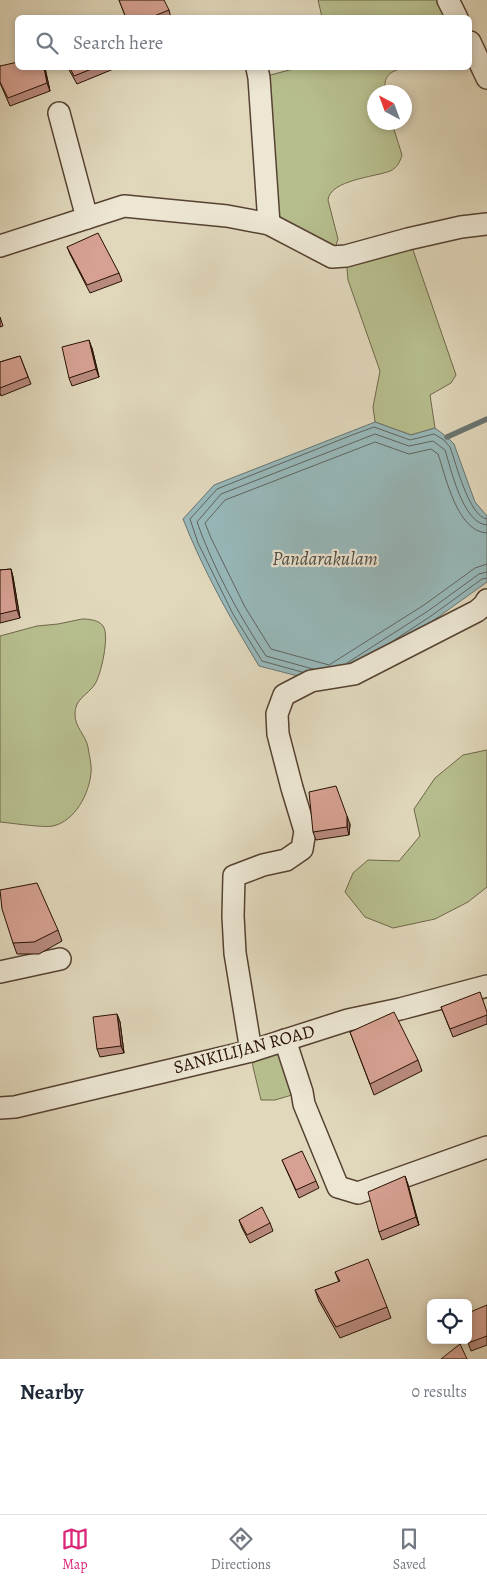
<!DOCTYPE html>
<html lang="en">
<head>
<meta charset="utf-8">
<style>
	body { margin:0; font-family:Alegreya,serif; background:#f6f6f7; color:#1f2937 }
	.controls { position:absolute; right:15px; bottom:15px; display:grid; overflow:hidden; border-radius:8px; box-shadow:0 2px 8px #0003 }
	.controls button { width:45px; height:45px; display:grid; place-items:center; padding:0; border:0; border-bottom:1px solid #e0e1e3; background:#fff; color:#1f2937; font:25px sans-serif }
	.compass { position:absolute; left:367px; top:85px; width:45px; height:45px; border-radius:50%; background:#fff; box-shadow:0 2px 8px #0003; rotate:319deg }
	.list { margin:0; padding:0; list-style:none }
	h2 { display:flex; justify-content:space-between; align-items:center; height:65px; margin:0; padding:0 20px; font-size:21px }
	h2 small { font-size:16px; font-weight:400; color:#747a83 }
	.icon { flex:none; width:28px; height:28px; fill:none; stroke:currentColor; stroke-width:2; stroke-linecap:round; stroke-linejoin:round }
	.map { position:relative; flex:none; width:487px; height:1359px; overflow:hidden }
	.search { position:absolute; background:#fff; box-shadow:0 2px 8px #0003; left:15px; right:15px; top:15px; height:55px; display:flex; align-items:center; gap:12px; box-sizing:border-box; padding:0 18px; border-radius:8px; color:#747a83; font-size:19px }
	.sheet { height:155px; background:#fff }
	nav { display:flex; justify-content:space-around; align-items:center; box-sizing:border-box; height:70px; border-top:1px solid #e0e1e3; background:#fff; font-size:14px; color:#747a83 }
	nav a { display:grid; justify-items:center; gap:2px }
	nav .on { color:#db2777 }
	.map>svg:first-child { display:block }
	.green { fill:#b7be8e; stroke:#6f6749 }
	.water { fill:#97b8ba; stroke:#6a7571 }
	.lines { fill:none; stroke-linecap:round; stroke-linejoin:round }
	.shore { stroke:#5f645f; stroke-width:1 }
	.stream { stroke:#6a7571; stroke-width:5.5 }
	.street-casing { stroke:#564232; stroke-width:24 }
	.street { stroke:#ece6d3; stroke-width:21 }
	.wall { fill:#b88a7e; stroke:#271004 }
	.shaded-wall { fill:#967166; stroke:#271004 }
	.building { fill:#d6a192; stroke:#271004 }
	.labels { text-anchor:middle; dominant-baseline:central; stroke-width:4.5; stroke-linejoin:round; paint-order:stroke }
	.street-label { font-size:18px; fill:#271004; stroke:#ece6d3 }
	.water-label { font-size:19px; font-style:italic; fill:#4e4b44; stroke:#ece6d3 }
</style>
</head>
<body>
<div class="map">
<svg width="487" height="1359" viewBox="0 0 487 1359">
	<rect width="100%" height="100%" fill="#e1d8bc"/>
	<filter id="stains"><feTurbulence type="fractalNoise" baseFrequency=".004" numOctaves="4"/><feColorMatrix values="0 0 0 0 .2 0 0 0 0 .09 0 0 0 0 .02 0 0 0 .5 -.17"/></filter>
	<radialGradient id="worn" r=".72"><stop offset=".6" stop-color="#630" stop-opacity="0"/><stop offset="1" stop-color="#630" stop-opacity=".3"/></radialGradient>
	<g class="green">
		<polygon points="318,0 448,0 457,17 322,17"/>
		<path d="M 297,68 L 402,68 C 387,73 384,77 385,92 L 374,92 L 374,122 L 392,123 L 402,155 C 400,162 397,168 390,171 C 375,177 330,180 328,200 L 338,239 L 332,257 L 269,224 L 259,78 Z"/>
		<polygon points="412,247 456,375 451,383 430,395 435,428 411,435 375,422 373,407 380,371 348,280 346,256"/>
		<path d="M 82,619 C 89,619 99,620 103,626 C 110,635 101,675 95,684 C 88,695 74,699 75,715 C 75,727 86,736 88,747 C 89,755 92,765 91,773 C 89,794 75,821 53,826 C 44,828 11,823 0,822 L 0,636 L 37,626 L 58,624 Z"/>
		<polygon points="487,750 487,887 468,902 435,919 393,928 365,917 345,892 353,873 368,860 399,861 420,836 414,809 435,778 463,755"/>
		<polygon points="285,1040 302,1092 275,1100 261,1100 253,1067 251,1051"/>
	</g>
	<path class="water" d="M 375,422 L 411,435 L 435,428 L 447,437 L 454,444 L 475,502 L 487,516 L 487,582 L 434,620 L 333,685 L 259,666 C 230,618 203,570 183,519 L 214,485 Z"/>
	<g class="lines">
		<g class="shore">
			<path d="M 487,533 C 457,532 446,477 438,454 L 431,449 L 409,454 L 375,442 L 225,500 L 205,523 L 211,538 L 245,607 L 271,649 L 329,665 L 424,605 L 475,568 L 487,564"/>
			<polyline points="393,641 431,616 482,579 487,578"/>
			<polyline points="347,663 428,611 479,574 487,572"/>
			<path d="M 313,669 L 266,656 C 239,616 213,567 197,522 L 221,494 L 375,434 L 409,446 L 433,441 L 445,450 C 451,469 463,524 487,525"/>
			<path d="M 302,672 L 262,661 L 233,614 L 198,543 L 190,519 L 217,489 L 352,435 L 374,427 L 410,440 L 434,434 L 444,440 L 450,447 C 456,463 469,517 487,519"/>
		</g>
		<polyline class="stream" points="447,437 487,419"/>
		<defs>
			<g id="street">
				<polyline points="448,0 457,18"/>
				<polyline points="470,42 487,78"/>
				<polyline points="257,68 259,78 269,224"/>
				<polyline points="59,113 87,218"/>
				<polyline points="0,246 124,206 227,216 269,224 332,257 346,256 408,239 461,227 487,224"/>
				<polyline points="0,972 60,959"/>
				<polyline points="285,1040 302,1092 304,1104 338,1187 358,1193 487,1147"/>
				<polyline points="251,1051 235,953 233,916 234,876 263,865 286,860 302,849 305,831 292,788 278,734 277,714 284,695 311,681 354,674 477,611 484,605 487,600"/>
				<polyline points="0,1108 15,1107 95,1088 251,1051 348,1020 400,1009 487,986"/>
			</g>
		</defs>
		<use href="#street" class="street-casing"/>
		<use href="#street" class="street"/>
	</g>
	<g class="wall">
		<polygon points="119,0 169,10 171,18 126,18"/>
		<polygon points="0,66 18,68 45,68 50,91 10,106 0,83"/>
		<polygon points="68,68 116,68 77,84"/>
		<polygon points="67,247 119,273 122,281 90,293 70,254"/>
		<polygon points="0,317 3,326 0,327"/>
		<polygon points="92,348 99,377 72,386 69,378"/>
		<polygon points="20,356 31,384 1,396 0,393 0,362"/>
		<polygon points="11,569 13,577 20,618 0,623 0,570"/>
		<polygon points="350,824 349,835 316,840 313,832"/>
		<polygon points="58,930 62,941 39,954 17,954 13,943"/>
		<polygon points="441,1007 487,1012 487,1024 453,1037"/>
		<polygon points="117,1014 120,1022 124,1053 100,1057 97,1049"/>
		<polygon points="350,1032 418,1060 422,1071 374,1095"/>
		<polygon points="282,1160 316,1181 319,1188 299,1198"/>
		<polygon points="405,1176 419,1225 382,1240 379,1232"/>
		<polygon points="239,1220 270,1223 273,1231 250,1243 242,1228"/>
		<polygon points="335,1272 387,1307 391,1318 340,1338 319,1301 315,1290 339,1282"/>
		<polygon points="487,1305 487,1345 471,1351 467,1340"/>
	</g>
	<g class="shaded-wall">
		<polygon points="44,68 45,68 50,91 47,83"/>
		<polygon points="89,340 92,348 99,377 96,369"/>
		<polygon points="11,569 13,577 20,618 17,610"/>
		<polygon points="347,816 350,824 349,835 347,827"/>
		<polygon points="117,1014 120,1022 124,1053 121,1046"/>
		<polygon points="405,1176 408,1184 419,1225 416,1217"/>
	</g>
	<g class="building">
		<polygon points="119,0 164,0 169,10 149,18 126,18"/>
		<polygon points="18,62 18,68 44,68 47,83 8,98 0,82 0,66"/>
		<polygon points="70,68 94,68 74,76"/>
		<polygon points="98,233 119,273 87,285 67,247"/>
		<polygon points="89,340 96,369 69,378 62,347"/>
		<polygon points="20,356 28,377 0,388 0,362"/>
		<polygon points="11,569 17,610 0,614 0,570"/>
		<polygon points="336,786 347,816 347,827 313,832 309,792"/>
		<polygon points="37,883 58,930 34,942 13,943 2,909 0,890"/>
		<polygon points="480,992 487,1012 487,1015 450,1029 441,1007"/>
		<polygon points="394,1012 418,1060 370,1084 350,1032"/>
		<polygon points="117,1014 121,1046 97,1049 93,1017"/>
		<polygon points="302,1151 316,1181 296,1190 282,1160"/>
		<polygon points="405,1176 416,1217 379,1232 368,1192"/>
		<polygon points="262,1207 270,1223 247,1235 239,1220"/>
		<polygon points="368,1259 387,1307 336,1327 315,1290 340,1281 335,1272"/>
		<polygon points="487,1305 487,1336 468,1343 467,1340 468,1340 468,1313"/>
		<polygon points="460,1344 467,1359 441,1359"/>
	</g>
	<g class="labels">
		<g class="street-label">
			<text transform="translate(244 1049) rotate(-15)">SANKILIJAN ROAD</text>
		</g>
		<g class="water-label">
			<text x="325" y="559">Pandarakulam</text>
		</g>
	</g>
	<rect width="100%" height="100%" filter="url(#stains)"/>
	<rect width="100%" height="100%" fill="url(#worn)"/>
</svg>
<div class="controls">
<button><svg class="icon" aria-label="locate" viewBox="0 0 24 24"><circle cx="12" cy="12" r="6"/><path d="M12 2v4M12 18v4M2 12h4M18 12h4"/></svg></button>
</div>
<svg class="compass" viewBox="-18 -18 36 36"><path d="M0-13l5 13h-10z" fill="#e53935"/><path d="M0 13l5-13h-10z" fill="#747a83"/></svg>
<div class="search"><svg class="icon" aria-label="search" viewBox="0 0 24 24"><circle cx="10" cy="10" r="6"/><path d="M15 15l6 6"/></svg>Search here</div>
</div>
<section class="sheet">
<h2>Nearby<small>0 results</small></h2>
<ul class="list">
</ul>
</section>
<nav>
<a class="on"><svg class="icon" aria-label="map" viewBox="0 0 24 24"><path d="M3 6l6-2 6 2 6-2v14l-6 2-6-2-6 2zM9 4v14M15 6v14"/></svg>Map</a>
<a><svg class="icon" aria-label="directions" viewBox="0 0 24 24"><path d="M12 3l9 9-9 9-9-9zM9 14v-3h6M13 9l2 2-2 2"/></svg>Directions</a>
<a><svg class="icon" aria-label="saved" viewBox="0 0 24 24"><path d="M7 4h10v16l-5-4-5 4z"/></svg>Saved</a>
</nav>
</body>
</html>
